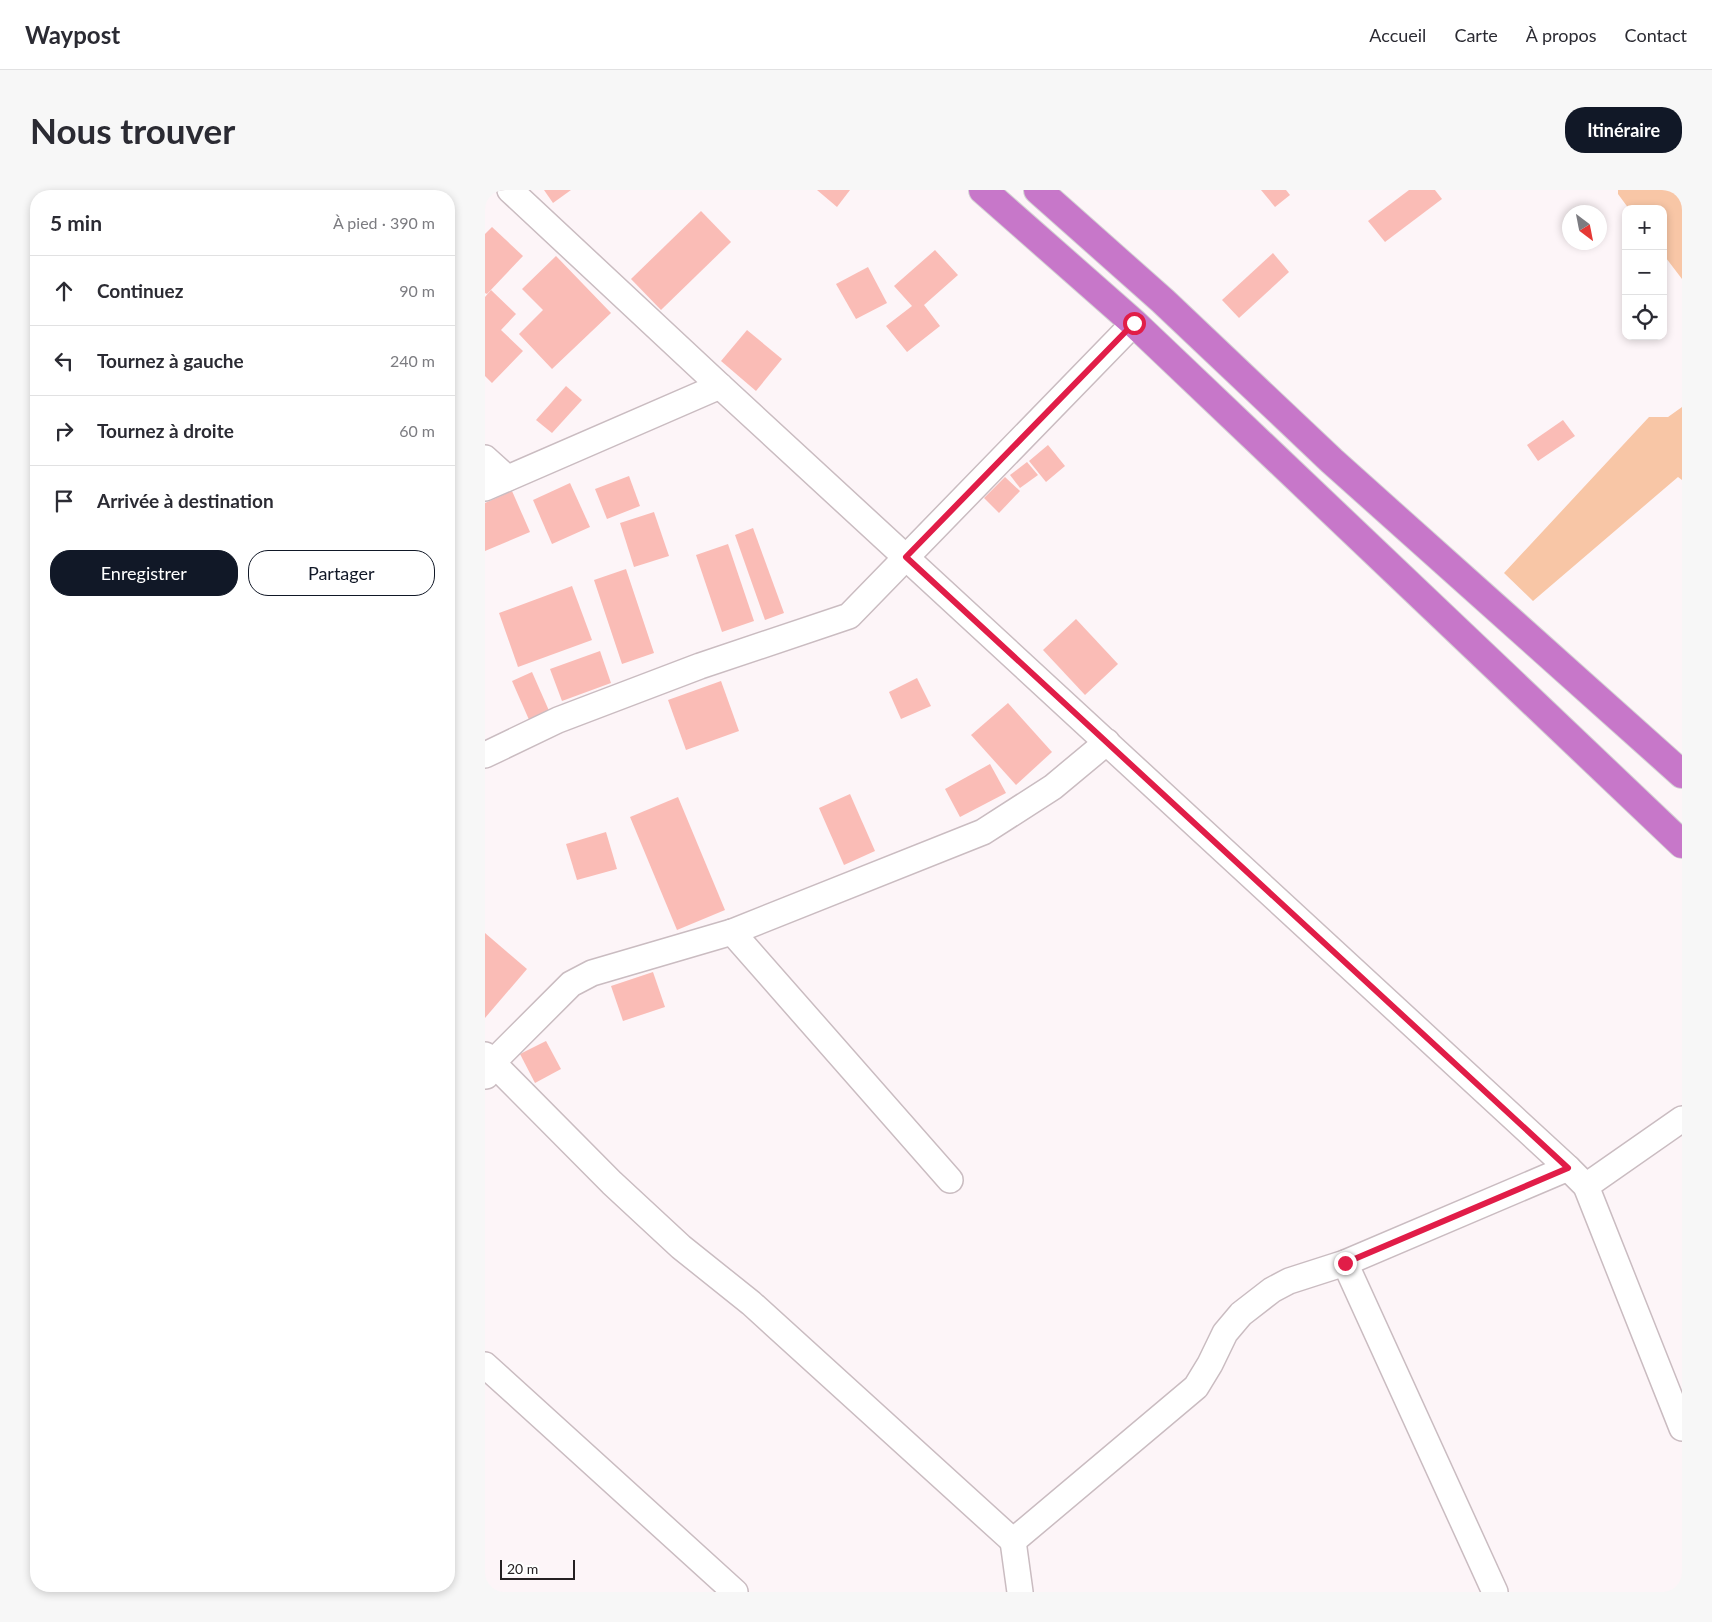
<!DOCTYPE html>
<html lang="fr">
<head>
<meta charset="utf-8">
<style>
	body { margin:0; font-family:Lato,sans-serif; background:#f7f7f7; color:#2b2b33 }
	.controls { position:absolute; right:15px; top:15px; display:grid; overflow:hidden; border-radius:10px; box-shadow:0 2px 8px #0003 }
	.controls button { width:45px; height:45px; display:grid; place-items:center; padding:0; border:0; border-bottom:1px solid #e1e1e2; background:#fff; color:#2b2b33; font:25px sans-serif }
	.compass { position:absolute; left:1077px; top:15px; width:45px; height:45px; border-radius:50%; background:#fff; box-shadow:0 2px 8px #0003; rotate:148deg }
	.scale { position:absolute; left:15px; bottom:12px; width:75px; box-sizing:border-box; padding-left:5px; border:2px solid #252022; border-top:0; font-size:14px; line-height:18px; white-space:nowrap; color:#252022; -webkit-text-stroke:4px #fff; paint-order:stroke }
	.stop { position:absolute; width:15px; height:15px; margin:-11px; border:4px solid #e11d48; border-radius:50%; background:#fff }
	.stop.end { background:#e11d48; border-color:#fff; box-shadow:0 1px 5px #0008 }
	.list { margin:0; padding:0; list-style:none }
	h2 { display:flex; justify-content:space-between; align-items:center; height:65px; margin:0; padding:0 20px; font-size:21px }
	h2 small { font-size:16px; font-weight:400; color:#7c7c81 }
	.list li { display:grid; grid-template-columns:32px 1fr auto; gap:15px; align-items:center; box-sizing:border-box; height:70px; padding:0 20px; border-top:1px solid #e1e1e2 }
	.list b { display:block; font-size:19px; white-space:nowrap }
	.list em { font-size:16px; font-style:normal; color:#7c7c81 }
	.actions { display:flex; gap:10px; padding:15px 20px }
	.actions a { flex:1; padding:11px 0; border:1px solid #111827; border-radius:20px; text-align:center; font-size:18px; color:#111827 }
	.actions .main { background:#111827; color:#fff }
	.icon { flex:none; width:28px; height:28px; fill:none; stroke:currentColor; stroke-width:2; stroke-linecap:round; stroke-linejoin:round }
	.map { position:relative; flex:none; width:1197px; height:1402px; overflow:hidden; border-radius:20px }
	header { display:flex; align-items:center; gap:30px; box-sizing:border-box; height:70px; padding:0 25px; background:#fff; border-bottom:1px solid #e1e1e2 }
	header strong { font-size:24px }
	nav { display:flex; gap:28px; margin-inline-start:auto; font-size:18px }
	.intro { display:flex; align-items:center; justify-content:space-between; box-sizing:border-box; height:120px; padding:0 30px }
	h1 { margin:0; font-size:35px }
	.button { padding:12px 22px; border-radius:20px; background:#111827; color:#fff; font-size:18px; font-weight:700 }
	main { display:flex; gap:30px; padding:0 30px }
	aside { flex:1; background:#fff; border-radius:20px; box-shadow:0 2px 8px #0003 }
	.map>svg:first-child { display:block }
	.green { fill:#f8c6a6 }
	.building { fill:#fabcb6 }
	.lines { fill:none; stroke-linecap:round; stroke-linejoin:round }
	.minor-casing { stroke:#cabcc1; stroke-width:28 }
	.highway-casing { stroke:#d3d2d3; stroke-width:30 }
	.minor { stroke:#fff; stroke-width:25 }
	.highway { stroke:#c777c9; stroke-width:28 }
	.route { stroke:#e11d48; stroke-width:6 }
</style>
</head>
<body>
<header>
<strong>Waypost</strong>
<nav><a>Accueil</a><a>Carte</a><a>À propos</a><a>Contact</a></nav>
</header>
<div class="intro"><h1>Nous trouver</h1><a class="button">Itinéraire</a></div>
<main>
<aside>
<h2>5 min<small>À pied · 390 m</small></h2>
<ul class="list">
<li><svg class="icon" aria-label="ahead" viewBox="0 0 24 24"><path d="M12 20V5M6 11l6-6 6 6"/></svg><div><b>Continuez</b></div><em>90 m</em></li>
<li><svg class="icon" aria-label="left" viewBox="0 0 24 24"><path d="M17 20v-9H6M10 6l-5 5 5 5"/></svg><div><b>Tournez à gauche</b></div><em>240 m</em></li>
<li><svg class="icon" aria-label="right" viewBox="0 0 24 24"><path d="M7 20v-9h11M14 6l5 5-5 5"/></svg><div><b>Tournez à droite</b></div><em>60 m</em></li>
<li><svg class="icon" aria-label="arrive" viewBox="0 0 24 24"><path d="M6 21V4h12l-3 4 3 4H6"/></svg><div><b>Arrivée à destination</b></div></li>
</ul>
<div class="actions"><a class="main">Enregistrer</a><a>Partager</a></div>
</aside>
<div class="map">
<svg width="1197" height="1402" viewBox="0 0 1197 1402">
	<rect width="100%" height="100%" fill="#fdf5f8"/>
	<g class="green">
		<polygon points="1133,0 1197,0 1197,89 1178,64 1178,19 1144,19 1133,4"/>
		<polygon points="1197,217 1197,290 1193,287 1048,411 1019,383 1164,227 1183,227"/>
	</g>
	<g class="building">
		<polygon points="59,0 86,0 68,13"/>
		<polygon points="332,0 365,0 352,17"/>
		<polygon points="776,0 801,0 805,5 790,17"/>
		<polygon points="924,0 950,0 957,9 900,52 883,31"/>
		<polygon points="216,21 246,52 176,120 146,89"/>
		<polygon points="7,37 38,66 2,104 0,103 0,44"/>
		<polygon points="450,60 473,85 439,115 455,136 422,162 401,136 427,116 409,96"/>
		<polygon points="788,63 804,82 754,128 737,110"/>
		<polygon points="71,66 126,123 67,179 34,144 58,120 37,99"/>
		<polygon points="383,77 402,113 371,129 351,94"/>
		<polygon points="6,100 31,124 16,140 38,161 7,193 0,186 0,107"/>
		<polygon points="262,140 297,169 271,201 236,171"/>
		<polygon points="81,196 97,210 67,243 51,230"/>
		<polygon points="1078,230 1090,246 1053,271 1042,255"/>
		<polygon points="563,255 580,276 561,292 544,271"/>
		<polygon points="542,272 553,285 535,298 525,285"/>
		<polygon points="144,286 155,316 122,329 110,299"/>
		<polygon points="520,287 535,301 514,323 499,308"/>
		<polygon points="85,293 105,337 67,354 48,310"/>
		<polygon points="27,301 45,342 0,361 0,313"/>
		<polygon points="169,322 184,366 149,377 135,333"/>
		<polygon points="268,338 299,423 280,430 250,345"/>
		<polygon points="243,354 269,431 237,442 211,365"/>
		<polygon points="141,379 169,463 137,474 109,390"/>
		<polygon points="87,396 107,450 33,477 14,423"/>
		<polygon points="591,429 633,474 600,505 558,460"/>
		<polygon points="115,461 126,493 77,511 65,479"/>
		<polygon points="47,482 65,523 45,532 27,491"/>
		<polygon points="432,488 446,516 416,529 404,502"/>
		<polygon points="236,491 254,541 201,560 183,510"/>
		<polygon points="523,513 567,562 531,595 486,545"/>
		<polygon points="505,574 521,603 475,627 460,599"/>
		<polygon points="365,604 390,661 359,675 334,618"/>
		<polygon points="193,607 240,720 192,740 145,627"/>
		<polygon points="121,642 132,679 92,690 81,654"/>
		<polygon points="0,743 42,779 0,828"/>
		<polygon points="168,782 180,817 138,831 126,796"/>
		<polygon points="61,851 76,879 50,893 35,864"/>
	</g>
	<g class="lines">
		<defs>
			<g id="minor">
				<polyline points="25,0 235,196 1083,978 1101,996 1197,1238"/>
				<polyline points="0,268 22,288"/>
				<polyline points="0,298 235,196"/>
				<polyline points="0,565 73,530 215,476 364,426 649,133"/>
				<polyline points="247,742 465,990"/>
				<polyline points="0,865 127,993 196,1057 266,1113 528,1351 711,1197 725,1174 740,1143 756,1124 787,1100 804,1091 860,1073 1083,978"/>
				<polyline points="1,886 8,872 86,794 107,783 247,742 498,642 568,597 622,552"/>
				<polyline points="1101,996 1197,929"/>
				<polyline points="860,1073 1010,1402"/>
				<polyline points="0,1175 250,1402"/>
				<polyline points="528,1351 535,1402"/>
			</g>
			<g id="highway">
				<polyline points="498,0 649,133 1197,654"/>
				<polyline points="553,0 678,111 847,271 1197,584"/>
			</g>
		</defs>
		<use href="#minor" class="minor-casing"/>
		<use href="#highway" class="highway-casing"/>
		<use href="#minor" class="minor"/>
		<use href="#highway" class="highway"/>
	</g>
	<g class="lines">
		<polyline class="route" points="649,133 421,367 1083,978 860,1073"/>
	</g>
</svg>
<div class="controls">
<button>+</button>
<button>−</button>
<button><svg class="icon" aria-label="locate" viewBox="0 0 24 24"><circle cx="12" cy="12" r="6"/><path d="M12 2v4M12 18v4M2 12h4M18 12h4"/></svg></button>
</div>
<svg class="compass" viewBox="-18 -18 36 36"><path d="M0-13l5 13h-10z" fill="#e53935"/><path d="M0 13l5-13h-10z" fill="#7c7c81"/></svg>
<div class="scale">20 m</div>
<div class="stop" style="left:649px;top:133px"></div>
<div class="stop end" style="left:860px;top:1073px"></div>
</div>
</main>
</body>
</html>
